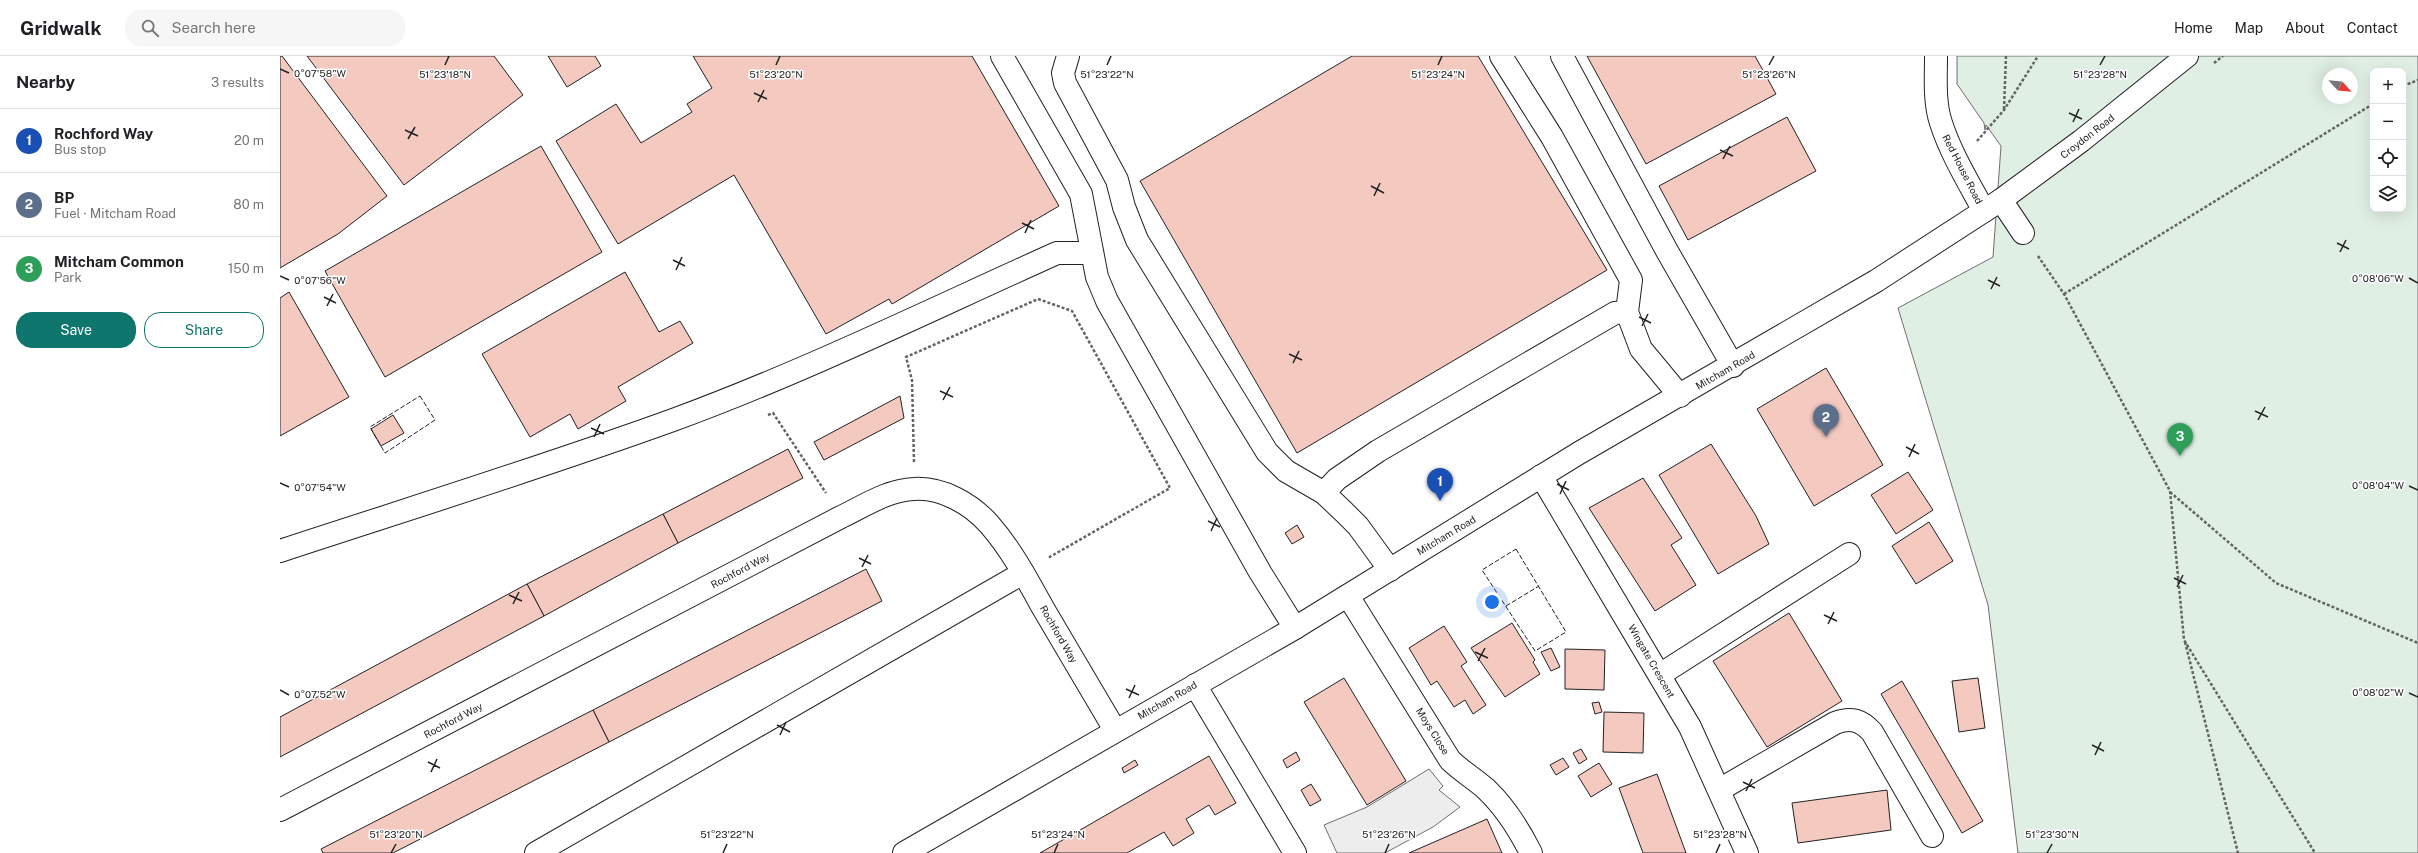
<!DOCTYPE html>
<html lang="en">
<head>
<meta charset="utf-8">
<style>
	body { margin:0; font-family:"Public Sans",sans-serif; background:#f6f6f6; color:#202124 }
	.controls { position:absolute; right:12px; top:12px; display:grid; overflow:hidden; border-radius:8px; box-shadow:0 4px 16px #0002 }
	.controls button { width:36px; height:36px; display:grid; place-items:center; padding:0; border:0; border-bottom:1px solid #e0e0e0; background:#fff; color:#202124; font:20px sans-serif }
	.compass { position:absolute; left:2042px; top:12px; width:36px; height:36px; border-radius:50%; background:#fff; box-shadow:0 4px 16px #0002; rotate:116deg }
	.you { position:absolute; left:1212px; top:546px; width:14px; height:14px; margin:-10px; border:3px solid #fff; border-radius:50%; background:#1a73e8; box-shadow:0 0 0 6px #1a73e833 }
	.badge { display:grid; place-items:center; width:26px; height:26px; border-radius:50%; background:#0f766e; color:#fff; font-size:13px; font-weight:700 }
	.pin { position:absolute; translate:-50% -33px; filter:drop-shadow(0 1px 2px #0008) }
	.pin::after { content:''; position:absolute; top:21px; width:14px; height:12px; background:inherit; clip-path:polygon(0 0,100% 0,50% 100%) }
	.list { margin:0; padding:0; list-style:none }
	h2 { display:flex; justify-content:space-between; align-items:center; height:52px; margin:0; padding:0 16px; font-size:17px }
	h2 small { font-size:13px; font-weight:400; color:#757577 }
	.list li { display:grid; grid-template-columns:26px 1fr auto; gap:12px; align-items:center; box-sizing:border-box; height:64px; padding:0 16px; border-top:1px solid #e0e0e0 }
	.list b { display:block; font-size:15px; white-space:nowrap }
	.list p { margin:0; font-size:13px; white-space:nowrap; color:#757577 }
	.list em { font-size:13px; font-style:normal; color:#757577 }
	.actions { display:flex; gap:8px; padding:12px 16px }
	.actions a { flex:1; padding:9px 0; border:1px solid #0f766e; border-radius:16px; text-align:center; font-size:14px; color:#0f766e }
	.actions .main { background:#0f766e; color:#fff }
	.icon { flex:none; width:22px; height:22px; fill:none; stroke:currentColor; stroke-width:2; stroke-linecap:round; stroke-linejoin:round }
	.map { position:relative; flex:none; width:2138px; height:797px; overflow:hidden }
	header { display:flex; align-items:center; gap:24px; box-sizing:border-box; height:56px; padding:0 20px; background:#fff; border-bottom:1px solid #e0e0e0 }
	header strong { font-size:19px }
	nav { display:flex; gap:22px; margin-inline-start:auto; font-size:14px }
	.search { width:280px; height:36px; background:#f6f6f6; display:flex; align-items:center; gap:10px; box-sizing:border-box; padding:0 14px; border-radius:16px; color:#757577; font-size:15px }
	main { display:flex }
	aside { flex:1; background:#fff }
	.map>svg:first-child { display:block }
	.green { fill:#e0efe3; stroke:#6f6f6f; fill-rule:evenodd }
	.parking { fill:#ededed; stroke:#6f6f6f }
	.building { fill:#f3c9c0; stroke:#222 }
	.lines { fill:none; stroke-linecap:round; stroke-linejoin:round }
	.minor-casing { stroke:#222; stroke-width:24 }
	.major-casing { stroke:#222; stroke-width:24 }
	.path { stroke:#646464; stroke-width:2.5; stroke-dasharray:3 2; stroke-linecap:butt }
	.minor { stroke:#fff; stroke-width:22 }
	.major { stroke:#fff; stroke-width:22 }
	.fence { stroke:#222; stroke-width:1; stroke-dasharray:5 2; stroke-linecap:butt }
	.ticks { fill:none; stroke:#222; stroke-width:1.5 }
	.labels { text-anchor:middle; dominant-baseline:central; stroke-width:3; stroke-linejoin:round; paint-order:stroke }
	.street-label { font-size:10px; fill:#222; stroke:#fff }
	.ticks-label { font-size:10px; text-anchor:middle; fill:#222; stroke:#fff; stroke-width:3; stroke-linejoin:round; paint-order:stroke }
</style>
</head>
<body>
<header>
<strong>Gridwalk</strong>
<div class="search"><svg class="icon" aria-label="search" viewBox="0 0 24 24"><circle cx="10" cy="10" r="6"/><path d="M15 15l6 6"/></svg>Search here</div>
<nav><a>Home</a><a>Map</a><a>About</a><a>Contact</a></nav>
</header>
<main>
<aside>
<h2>Nearby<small>3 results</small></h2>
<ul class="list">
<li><span class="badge" style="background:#1a4fb4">1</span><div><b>Rochford Way</b><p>Bus stop</p></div><em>20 m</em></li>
<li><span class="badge" style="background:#5c6f8a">2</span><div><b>BP</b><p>Fuel · Mitcham Road</p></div><em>80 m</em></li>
<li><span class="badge" style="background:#2e9e5b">3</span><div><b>Mitcham Common</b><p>Park</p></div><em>150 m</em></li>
</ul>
<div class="actions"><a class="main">Save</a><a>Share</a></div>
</aside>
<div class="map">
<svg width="2138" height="797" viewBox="0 0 2138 797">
	<rect width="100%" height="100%" fill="#fff"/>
	<path class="green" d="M 1677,0 L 2138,0 L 2138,797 L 1738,797 L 1708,549 L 1618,252 L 1713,201 L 1721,90 L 1706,69 L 1705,74 L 1704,67 L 1677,28 ZM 2093,15 L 2123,15 L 2123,153 L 2093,153 ZM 2048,18 L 2072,18 L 2072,42 L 2048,42 Z"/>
	<polygon class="parking" points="1149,713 1163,730 1159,734 1180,751 1153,771 1105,797 1057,797 1044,769 1087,751"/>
	<g class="building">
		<polygon points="0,0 2,0 107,140 58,178 0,212"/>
		<polygon points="27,0 214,0 243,39 124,129"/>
		<polygon points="268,0 315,0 321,10 287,31"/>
		<polygon points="413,0 692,0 779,150 612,248 609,243 546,278 454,119 338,188 276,85 336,48 361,87 412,56 407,48 432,32"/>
		<polygon points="1072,0 1198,0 1327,214 1017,397 860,125"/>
		<polygon points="1307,0 1475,0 1496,38 1366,108"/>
		<polygon points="1507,61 1536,115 1408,184 1379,130"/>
		<polygon points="261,90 322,196 105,321 45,215"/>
		<polygon points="345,216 379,276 400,265 413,287 338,331 346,345 298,373 290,358 250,381 202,298"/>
		<polygon points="9,236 69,341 0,380 0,242"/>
		<polygon points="1546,312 1603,409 1534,450 1477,353"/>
		<polygon points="620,340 624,362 544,404 534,386"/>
		<polygon points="113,359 124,377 101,390 91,373"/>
		<polygon points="1431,388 1476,460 1489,488 1438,518 1379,419"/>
		<polygon points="508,393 523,422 398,487 383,458"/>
		<polygon points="1628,416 1653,454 1616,478 1591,439"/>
		<polygon points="1363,422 1402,482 1391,489 1416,529 1375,555 1309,452"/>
		<polygon points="383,458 398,487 264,560 247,528"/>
		<polygon points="1649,466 1673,505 1636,528 1612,490"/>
		<polygon points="1017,469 1024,481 1012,488 1005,477"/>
		<polygon points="586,513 602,545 329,686 313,654"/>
		<polygon points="247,528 264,560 0,701 0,661"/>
		<polygon points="1509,557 1562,645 1487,691 1433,605"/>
		<polygon points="1232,567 1255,604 1253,606 1260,618 1225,641 1191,592"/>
		<polygon points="1164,570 1187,606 1181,610 1206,649 1193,658 1185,644 1174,651 1157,625 1151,629 1129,592"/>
		<polygon points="1271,592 1280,611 1271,615 1261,596"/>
		<polygon points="1285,593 1325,594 1324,634 1285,633"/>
		<polygon points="1064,622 1126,725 1087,749 1024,646"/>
		<polygon points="1698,622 1705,672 1679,676 1672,625"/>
		<polygon points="1622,625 1703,765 1682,777 1601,638"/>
		<polygon points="1319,646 1322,656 1315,658 1312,647"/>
		<polygon points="313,654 329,686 113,797 43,797 41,793"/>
		<polygon points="1324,656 1364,657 1363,697 1323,696"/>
		<polygon points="1301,693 1307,703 1299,708 1293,697"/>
		<polygon points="1016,696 1020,704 1007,712 1003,704"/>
		<polygon points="929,700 956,747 935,759 929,749 906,763 914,777 893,790 884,776 847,797 760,797"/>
		<polygon points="1283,702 1289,711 1276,719 1270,709"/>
		<polygon points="855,704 858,709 844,717 842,712"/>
		<polygon points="1319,707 1332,728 1311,741 1298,720"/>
		<polygon points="1377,718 1406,797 1363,797 1339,732"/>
		<polygon points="1031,728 1041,744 1030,750 1021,734"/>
		<polygon points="1607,734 1611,774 1518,787 1512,747"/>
		<polygon points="1207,763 1222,797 1129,797"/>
	</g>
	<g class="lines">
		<defs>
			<g id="minor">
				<polyline points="722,0 801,138 817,221 827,245 980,516 1015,572"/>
				<polyline points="788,0 783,17 785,27 837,124 844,151 857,184 987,396 1006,415 1044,437 1064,456 1078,470 1110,514"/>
				<polyline points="1221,0 1272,81 1351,224 1347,256 1361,293 1400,340"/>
				<polyline points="1282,0 1387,195 1453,310"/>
				<path d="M 1656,0 C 1656,22 1654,46 1661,67 C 1671,98 1689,127 1704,155"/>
				<polyline points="1721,144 1743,177"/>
				<polyline points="1261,420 1410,671 1467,797"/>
				<polyline points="1044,437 1057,423 1098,395 1335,257 1347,256"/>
				<path d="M 0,495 C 131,452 263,411 393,364 C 524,316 650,254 777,197 L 811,197"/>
				<path d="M 1068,540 L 1170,704 C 1181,715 1195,723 1206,733 C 1226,752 1239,773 1251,797"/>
				<polyline points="1381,618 1569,498"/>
				<polyline points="915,629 1015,797"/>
				<path d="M 1439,734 L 1555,667 C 1571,661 1581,664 1592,676 L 1652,780"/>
				<path d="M 0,754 L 561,461 C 584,450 608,434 634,433 C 662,431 691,448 709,468 C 731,493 747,523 763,552 C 787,593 811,633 835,674"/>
				<polyline points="256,797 743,517"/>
			</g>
			<polyline id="major" points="624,797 1015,572 1299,397 1596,225 1721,144 1801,85 1907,0"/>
		</defs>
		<use href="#minor" class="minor-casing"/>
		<use href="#major" class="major-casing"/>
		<g class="path">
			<polyline points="1934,7 1943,0"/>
			<polyline points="2123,30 2138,24"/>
			<polyline points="1724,53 1726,0"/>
			<polyline points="1697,85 1724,54 1758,0"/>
			<polyline points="1758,200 1784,238 1890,435 1904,584 2035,797"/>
			<polyline points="1784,238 2093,48"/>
			<polyline points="488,359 493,357 546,437"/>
			<polyline points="634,406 632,324 626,301 758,243 792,255 890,432 768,502"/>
			<polyline points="1890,436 1996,527 2138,587"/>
			<polyline points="1905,586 1958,797"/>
		</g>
		<use href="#minor" class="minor"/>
		<use href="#major" class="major"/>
		<g class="fence">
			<polygon points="140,340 155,364 105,397 90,371"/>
			<polygon points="1236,493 1286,576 1255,595 1202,514"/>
			<polyline points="1226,550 1259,530"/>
		</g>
	</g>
	<path class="ticks" d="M 165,9 L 169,0M 496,9 L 500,0M 827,9 L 831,0M 1158,9 L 1162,0M 1489,9 L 1494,0M 1820,9 L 1825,0M 0,13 L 9,17M 474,37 L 487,43M 478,46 L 484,34M 1789,57 L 1802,63M 1793,66 L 1799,53M 125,74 L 138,80M 128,83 L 135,71M 1440,94 L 1453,100M 1443,103 L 1450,90M 1091,130 L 1104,137M 1094,140 L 1100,127M 742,167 L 754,173M 745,177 L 751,164M 2057,187 L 2069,193M 2060,196 L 2066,184M 393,204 L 405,210M 396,214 L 402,201M 0,220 L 9,224M 2129,222 L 2138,227M 1708,224 L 1720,230M 1711,233 L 1717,221M 44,241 L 56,247M 47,250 L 53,238M 1359,261 L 1371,267M 1362,270 L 1368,258M 1009,298 L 1022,304M 1013,307 L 1019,295M 660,335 L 673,341M 663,344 L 670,331M 1975,355 L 1988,361M 1978,364 L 1985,351M 311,372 L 324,378M 314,381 L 320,368M 1626,391 L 1639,398M 1629,401 L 1635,388M 0,427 L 9,431M 1277,428 L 1289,434M 2129,430 L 2138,434M 1280,438 L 1286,425M 928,465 L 940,471M 931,475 L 937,462M 579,502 L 591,508M 582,511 L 588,499M 1894,522 L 1906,528M 1897,531 L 1903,519M 229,539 L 242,545M 233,548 L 239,536M 1544,559 L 1557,565M 1548,568 L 1554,556M 1195,596 L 1208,602M 1198,605 L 1205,592M 846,633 L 859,639M 0,634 L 9,639M 2129,637 L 2138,641M 849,642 L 855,629M 497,669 L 510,676M 500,679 L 506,666M 1812,689 L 1824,695M 1815,699 L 1821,686M 148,706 L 160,712M 151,716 L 157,703M 1463,726 L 1475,732M 1466,735 L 1472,723M 111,797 L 116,788M 443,797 L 447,788M 774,797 L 778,788M 1105,797 L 1109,788M 1436,797 L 1440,788M 1767,797 L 1772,788"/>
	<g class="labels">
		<g class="street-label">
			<text transform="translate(1807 80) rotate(-38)">Croydon Road</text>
			<text transform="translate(1683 113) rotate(63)">Red House Road</text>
			<text transform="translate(1445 314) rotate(-30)">Mitcham Road</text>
			<text transform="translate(1166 479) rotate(-31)">Mitcham Road</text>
			<text transform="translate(460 514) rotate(-28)">Rochford Way</text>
			<text transform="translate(779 578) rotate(60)">Rochford Way</text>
			<text transform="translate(1372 605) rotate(60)">Wingate Crescent</text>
			<text transform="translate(887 644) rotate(-30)">Mitcham Road</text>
			<text transform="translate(173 664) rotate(-28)">Rochford Way</text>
			<text transform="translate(1153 675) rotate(58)">Moys Close</text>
		</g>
	</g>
	<g class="ticks-label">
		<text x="40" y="21">0°07'58"W</text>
		<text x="165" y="22">51°23'18"N</text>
		<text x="496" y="22">51°23'20"N</text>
		<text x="827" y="22">51°23'22"N</text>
		<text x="1158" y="22">51°23'24"N</text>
		<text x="1489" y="22">51°23'26"N</text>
		<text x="1820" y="22">51°23'28"N</text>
		<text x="2098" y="226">0°08'06"W</text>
		<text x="40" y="228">0°07'56"W</text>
		<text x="2098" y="433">0°08'04"W</text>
		<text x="40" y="435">0°07'54"W</text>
		<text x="2098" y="640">0°08'02"W</text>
		<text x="40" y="642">0°07'52"W</text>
		<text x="116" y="782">51°23'20"N</text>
		<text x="447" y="782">51°23'22"N</text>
		<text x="778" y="782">51°23'24"N</text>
		<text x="1109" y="782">51°23'26"N</text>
		<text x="1440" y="782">51°23'28"N</text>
		<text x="1772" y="782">51°23'30"N</text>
	</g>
</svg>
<div class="controls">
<button>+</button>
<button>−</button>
<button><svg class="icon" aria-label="locate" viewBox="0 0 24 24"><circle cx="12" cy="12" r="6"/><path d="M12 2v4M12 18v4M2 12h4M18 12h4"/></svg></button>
<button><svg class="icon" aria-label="layers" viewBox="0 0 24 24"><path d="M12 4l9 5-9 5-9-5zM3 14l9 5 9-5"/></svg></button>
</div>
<svg class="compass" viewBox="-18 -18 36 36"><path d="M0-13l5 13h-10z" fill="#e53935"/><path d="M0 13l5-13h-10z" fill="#757577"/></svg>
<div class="you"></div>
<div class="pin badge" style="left:1160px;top:445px;background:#1a4fb4">1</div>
<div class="pin badge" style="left:1546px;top:381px;background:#5c6f8a">2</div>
<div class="pin badge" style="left:1900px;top:400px;background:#2e9e5b">3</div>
</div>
</main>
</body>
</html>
